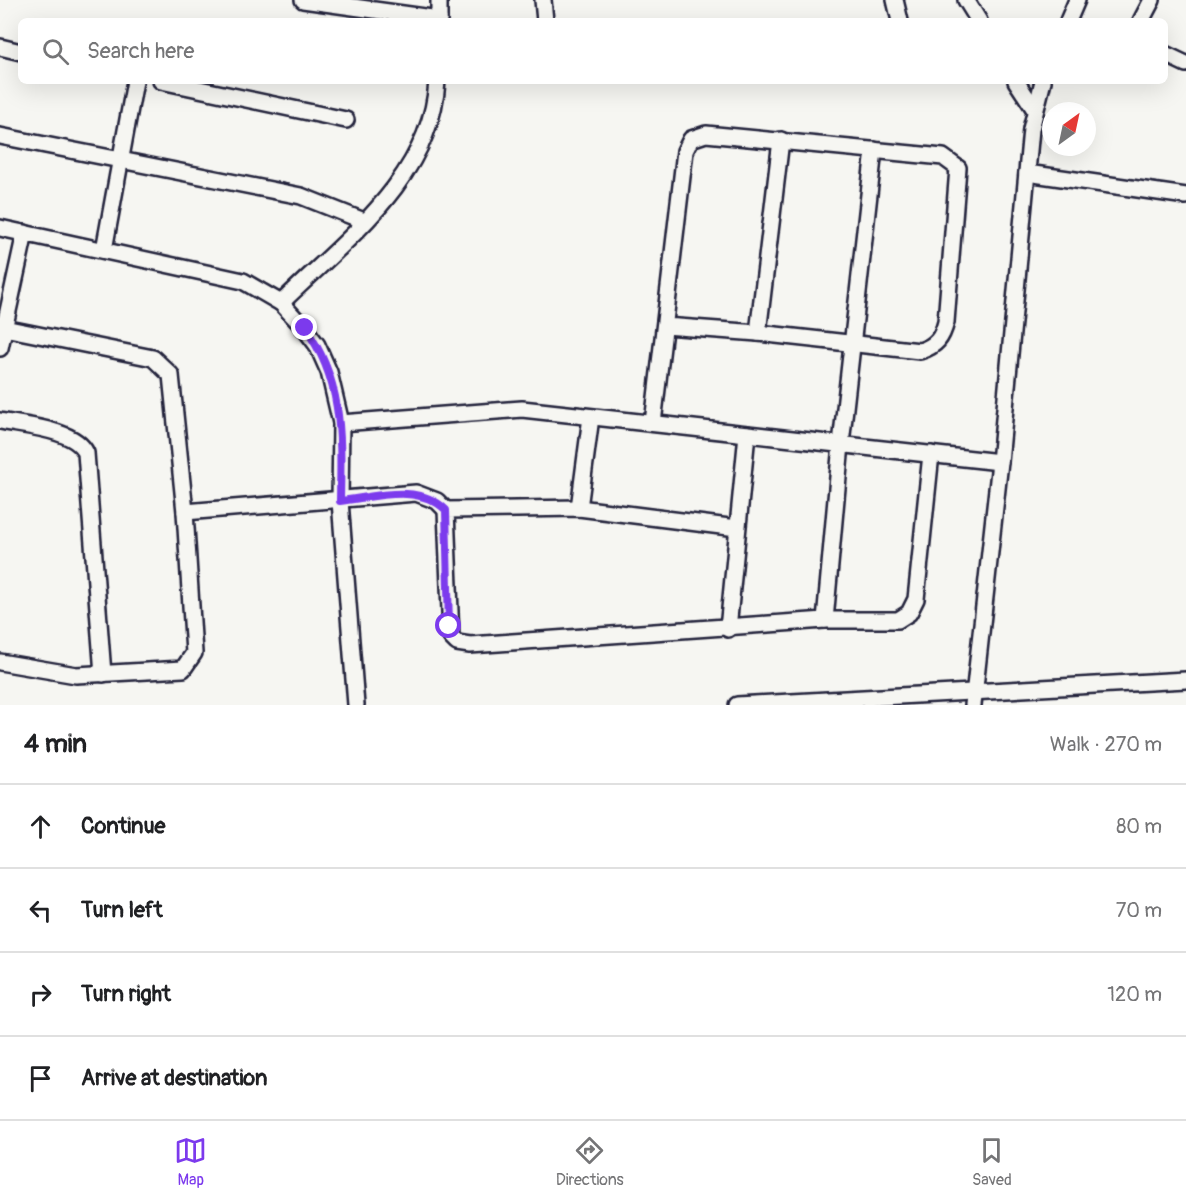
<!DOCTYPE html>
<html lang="en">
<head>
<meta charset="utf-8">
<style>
	body { margin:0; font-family:Pangolin,sans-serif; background:#f6f6f6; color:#202124 }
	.compass { position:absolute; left:1042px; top:102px; width:54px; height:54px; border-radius:50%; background:#fff; box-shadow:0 6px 24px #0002; rotate:33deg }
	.stop { position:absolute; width:18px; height:18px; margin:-14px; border:4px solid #7c3aed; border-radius:50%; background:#fff }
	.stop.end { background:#7c3aed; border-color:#fff; box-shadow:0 2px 6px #0008 }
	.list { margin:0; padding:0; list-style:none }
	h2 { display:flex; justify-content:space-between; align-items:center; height:78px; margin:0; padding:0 24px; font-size:26px }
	h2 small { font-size:20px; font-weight:400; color:#757577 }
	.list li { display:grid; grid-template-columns:39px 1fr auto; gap:18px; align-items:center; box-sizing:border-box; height:84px; padding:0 24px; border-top:2px solid #e0e0e0 }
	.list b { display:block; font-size:22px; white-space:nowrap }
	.list em { font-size:20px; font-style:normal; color:#757577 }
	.icon { flex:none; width:33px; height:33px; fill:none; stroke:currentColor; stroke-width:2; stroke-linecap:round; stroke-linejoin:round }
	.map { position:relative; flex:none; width:1186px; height:705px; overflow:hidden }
	.search { position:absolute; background:#fff; box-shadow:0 6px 24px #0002; left:18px; right:18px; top:18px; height:66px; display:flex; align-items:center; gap:15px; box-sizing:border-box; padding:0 21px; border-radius:9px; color:#757577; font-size:22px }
	.sheet { height:414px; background:#fff }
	nav { display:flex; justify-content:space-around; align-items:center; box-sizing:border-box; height:84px; border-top:2px solid #e0e0e0; background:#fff; font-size:16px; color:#757577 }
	nav a { display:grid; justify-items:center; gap:3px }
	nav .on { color:#7c3aed }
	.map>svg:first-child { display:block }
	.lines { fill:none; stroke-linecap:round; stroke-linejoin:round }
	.minor-casing { stroke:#22223b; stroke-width:20 }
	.minor { stroke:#f6f6f2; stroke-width:15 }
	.route { stroke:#7c3aed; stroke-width:8 }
</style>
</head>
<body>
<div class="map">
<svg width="1186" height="705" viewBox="0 0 1186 705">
	<rect width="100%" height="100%" fill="#f6f6f2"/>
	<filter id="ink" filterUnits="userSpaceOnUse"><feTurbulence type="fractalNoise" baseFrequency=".0167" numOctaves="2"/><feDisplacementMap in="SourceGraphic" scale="12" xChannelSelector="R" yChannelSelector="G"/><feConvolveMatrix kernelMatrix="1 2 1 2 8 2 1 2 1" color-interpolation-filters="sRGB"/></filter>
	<g filter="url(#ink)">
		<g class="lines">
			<defs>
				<g id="minor">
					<polyline points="303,0 439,19"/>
					<polyline points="439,0 439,21"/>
					<polyline points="543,0 545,21"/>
					<polyline points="895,0 900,21"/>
					<polyline points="966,0 979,21"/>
					<polyline points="1068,21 1077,0"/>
					<polyline points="1141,21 1152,0"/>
					<polyline points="0,47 21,52"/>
					<polyline points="1165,54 1186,64"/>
					<polyline points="161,81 346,120"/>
					<polyline points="1016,81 1035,110"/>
					<polyline points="0,136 301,196 364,221"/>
					<polyline points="1027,173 1186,196"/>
					<polyline points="0,228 243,281 281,303 305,329 317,345 329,372 341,423 340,501 356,705"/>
					<polyline points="104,250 135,81"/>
					<path d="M 281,303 C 344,241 432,177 437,81"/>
					<polyline points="758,333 781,140"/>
					<polyline points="0,348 25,233"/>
					<path d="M 0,421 C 24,426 75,429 86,453 L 103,674"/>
					<polyline points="341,423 522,409 1000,462"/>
					<path d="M 653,423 L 685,151 L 691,139 L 706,134 L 943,157 L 958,168 L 946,322 C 942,338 936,346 920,351 L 758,333 L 665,326"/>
					<polyline points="579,508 591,417"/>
					<polyline points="185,512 416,493 437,501 446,510"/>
					<polyline points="737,528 579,508 446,510 451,637 457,643 470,645 825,620 898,620 909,613 916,599 931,454"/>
					<polyline points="825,620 841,444 874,150"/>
					<polyline points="728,629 747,434"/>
					<polyline points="0,662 76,675 183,669 194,653 185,512 171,375 153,358 4,328"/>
					<polyline points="737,705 1186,680"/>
					<polyline points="973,705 1000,462 1031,129 1043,81"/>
				</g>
			</defs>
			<use href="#minor" class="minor-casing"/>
			<use href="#minor" class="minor"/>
		</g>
	</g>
	<g class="lines" filter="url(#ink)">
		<path class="route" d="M 305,328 C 344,381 341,439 340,501 C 375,497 419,483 446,510 L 449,626"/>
	</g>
</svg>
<svg class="compass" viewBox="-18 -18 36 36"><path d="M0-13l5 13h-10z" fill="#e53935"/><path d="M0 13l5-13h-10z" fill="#757577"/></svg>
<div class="stop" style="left:449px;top:626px"></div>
<div class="stop end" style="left:305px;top:328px"></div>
<div class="search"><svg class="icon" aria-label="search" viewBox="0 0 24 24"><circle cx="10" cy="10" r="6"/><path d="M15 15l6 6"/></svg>Search here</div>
</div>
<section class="sheet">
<h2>4 min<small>Walk · 270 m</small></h2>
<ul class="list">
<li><svg class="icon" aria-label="ahead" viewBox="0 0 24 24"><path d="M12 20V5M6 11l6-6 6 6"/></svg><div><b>Continue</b></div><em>80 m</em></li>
<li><svg class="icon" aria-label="left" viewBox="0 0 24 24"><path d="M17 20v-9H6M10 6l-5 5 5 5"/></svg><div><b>Turn left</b></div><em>70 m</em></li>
<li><svg class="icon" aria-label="right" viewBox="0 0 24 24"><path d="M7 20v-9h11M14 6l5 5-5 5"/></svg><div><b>Turn right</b></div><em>120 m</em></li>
<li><svg class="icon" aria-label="arrive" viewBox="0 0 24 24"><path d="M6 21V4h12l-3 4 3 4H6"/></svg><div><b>Arrive at destination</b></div></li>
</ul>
</section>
<nav>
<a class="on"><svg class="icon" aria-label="map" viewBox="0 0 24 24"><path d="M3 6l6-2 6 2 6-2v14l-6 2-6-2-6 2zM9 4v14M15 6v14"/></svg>Map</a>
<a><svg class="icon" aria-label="directions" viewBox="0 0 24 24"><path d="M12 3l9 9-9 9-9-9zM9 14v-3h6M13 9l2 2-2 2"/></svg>Directions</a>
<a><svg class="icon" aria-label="saved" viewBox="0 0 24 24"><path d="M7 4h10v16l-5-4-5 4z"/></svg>Saved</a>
</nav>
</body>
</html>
